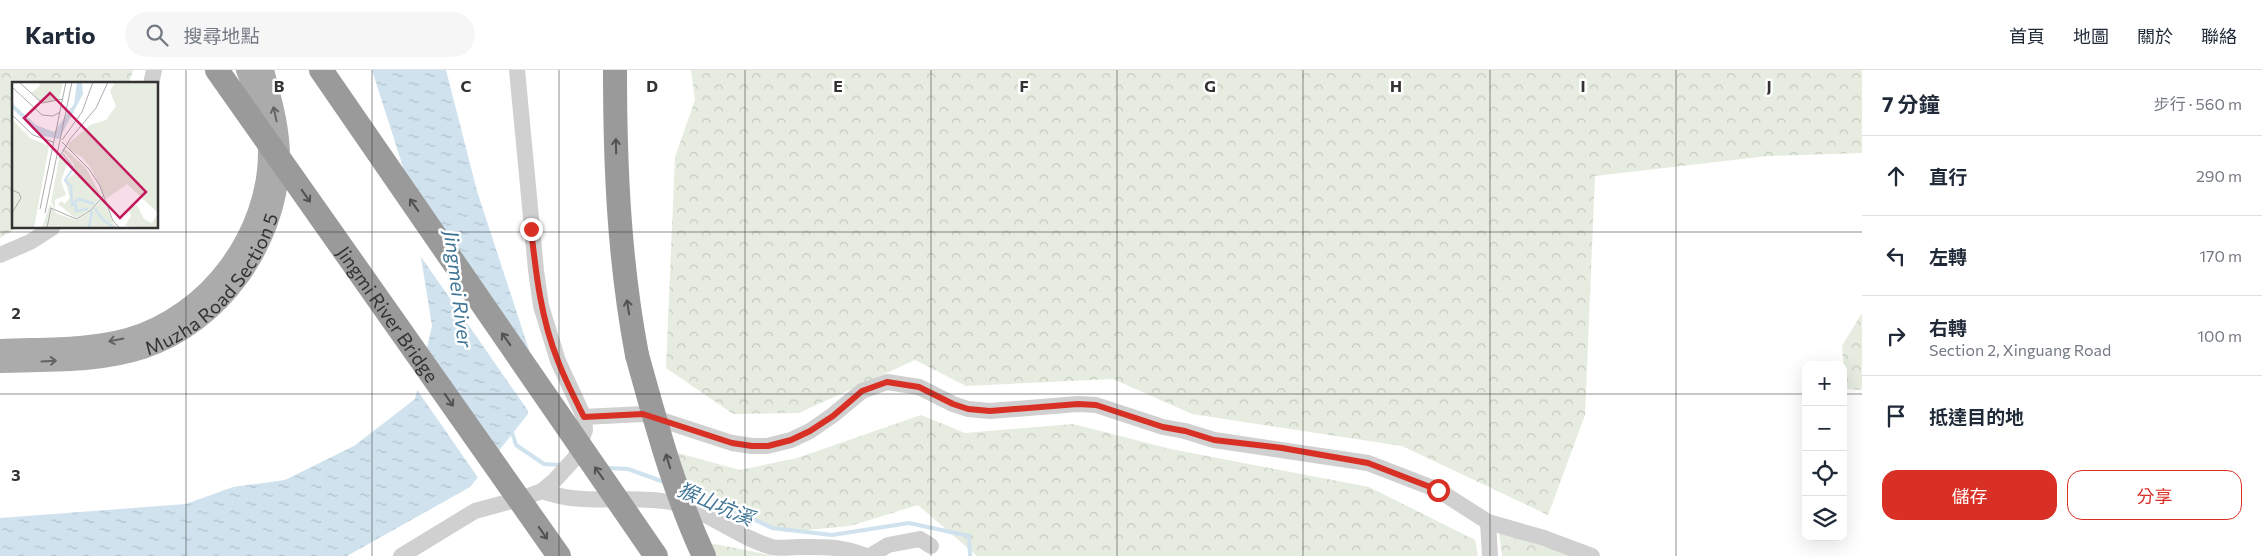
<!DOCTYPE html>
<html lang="zh-TW">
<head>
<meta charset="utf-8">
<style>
	body { margin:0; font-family:Commissioner,"Noto Sans TC",sans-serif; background:#f6f6f7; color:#1f2937 }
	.controls { position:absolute; right:15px; bottom:15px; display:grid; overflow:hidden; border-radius:10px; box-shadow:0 5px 20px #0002 }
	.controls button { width:45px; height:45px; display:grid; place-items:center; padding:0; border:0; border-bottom:1px solid #e0e1e3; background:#fff; color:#1f2937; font:25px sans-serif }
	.stop { position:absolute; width:15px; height:15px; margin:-11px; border:4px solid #d93025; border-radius:50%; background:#fff }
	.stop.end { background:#d93025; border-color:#fff; box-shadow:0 1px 5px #0008 }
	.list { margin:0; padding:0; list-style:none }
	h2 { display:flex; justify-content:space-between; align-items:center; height:65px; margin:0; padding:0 20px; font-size:21px }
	h2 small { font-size:16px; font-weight:400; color:#747a83 }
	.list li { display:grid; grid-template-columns:32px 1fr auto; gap:15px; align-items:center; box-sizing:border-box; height:80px; padding:0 20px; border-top:1px solid #e0e1e3 }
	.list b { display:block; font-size:19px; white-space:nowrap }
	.list p { margin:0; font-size:16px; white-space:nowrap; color:#747a83 }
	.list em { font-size:16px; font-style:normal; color:#747a83 }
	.actions { display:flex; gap:10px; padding:15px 20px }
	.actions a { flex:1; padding:11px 0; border:1px solid #d93025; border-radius:15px; text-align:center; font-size:18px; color:#d93025 }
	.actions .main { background:#d93025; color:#fff }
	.icon { flex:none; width:28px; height:28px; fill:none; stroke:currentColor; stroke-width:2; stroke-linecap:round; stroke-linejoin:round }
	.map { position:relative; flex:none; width:1862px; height:486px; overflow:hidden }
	header { display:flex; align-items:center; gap:30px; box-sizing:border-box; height:70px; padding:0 25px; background:#fff; border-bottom:1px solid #e0e1e3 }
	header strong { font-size:24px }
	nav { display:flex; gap:28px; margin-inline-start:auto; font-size:18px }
	.search { width:350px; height:45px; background:#f6f6f7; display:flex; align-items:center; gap:12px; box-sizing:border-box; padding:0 18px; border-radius:28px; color:#747a83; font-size:19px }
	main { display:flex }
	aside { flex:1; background:#fff }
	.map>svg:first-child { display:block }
	.forest { fill:url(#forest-crowns) }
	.water { fill:url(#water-ripples) }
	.pier { fill:#fff }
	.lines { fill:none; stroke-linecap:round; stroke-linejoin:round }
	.stream { stroke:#cfe2ee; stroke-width:4 }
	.minor { stroke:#d0d0d0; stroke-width:16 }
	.major { stroke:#ababab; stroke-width:20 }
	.highway { stroke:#9a9a9a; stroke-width:24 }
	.highway-bridge { stroke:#9a9a9a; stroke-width:24 }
	.oneway { stroke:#636363 }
	.oneway2 { stroke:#525252 }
	.route { stroke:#d93025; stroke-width:6 }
	.grid { fill:none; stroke:#333; stroke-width:1; stroke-opacity:0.55 }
	.labels { text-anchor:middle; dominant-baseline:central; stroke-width:5; stroke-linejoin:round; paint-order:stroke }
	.street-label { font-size:19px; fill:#333; stroke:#fff }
	.water-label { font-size:20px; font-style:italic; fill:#3f7597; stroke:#fff }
	.inset-river { fill:none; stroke:#cfe2ee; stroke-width:2.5 }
	.inset-road { fill:none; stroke:#adadad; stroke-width:1 }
	.view { fill:#c2185b; fill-opacity:0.15; stroke:#c2185b; stroke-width:2.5 }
	.inset-edge { fill:none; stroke:#333; stroke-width:2.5 }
	.grid-label { font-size:16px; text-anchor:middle; font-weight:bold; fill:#333; stroke:#fff; stroke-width:5; stroke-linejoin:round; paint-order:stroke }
</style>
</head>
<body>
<header>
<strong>Kartio</strong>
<div class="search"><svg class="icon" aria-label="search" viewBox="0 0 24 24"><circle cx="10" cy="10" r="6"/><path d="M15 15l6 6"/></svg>搜尋地點</div>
<nav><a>首頁</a><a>地圖</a><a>關於</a><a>聯絡</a></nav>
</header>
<main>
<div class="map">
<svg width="1862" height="486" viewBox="0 0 1862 486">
	<defs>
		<pattern id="forest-crowns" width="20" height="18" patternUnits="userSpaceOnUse" patternTransform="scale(1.25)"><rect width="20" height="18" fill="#e6ecdf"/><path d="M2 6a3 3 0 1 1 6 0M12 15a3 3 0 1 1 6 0" fill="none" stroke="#c6cbc0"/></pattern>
		<pattern id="water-ripples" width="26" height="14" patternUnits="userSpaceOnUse" patternTransform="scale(1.25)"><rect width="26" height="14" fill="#cfe2ee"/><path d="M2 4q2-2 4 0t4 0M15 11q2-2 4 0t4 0" fill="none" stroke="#b2c2cd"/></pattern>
	</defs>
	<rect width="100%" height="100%" fill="#fff"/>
	<g class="forest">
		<polygon points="0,0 133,0 129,14 14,14 14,158 17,158 0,168"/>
		<polygon points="691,0 1862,0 1862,83 1768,86 1595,106 1585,345 1548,445 1402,376 1192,344 1113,309 966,316 915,290 799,343 733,344 666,298 675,87 695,30"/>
		<polygon points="1862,243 1862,320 1845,319 1842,276"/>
		<polygon points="921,345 965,363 1073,354 1171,379 1369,417 1475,470 1478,486 977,486 918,435 850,456 785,462 672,421 663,379 740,400 797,388"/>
		<polygon points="1499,462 1566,484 1569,486 1502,486"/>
		<polygon points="689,469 775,486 699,486"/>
	</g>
	<polygon class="water" points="372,0 446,0 477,121 529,280 528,344 470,417 347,486 0,486 0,448 186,434 233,417 285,410 354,376 415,329 432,256 410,119"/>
	<g class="pier">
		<polygon points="408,120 531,291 531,345 417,181"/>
		<polygon points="425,275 500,383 479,409 415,317"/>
	</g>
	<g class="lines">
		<g class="stream">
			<polyline points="511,359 516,375 544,394 562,395"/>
			<polyline points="606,398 628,399 664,412"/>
			<polyline points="687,420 709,428 772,458 832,465 909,453 969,466 970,486"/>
		</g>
		<g class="minor">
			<polyline points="151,14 154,0"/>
			<polyline points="0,185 30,172 52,158"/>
			<polyline points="584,347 643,344 732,373 752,376 767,376 791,370 810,361 833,345 862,321 887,312 919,317 953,334 968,339 990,341 1078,334 1096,335 1163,357 1185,361 1214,370 1368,393 1438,420 1488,452 1544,468 1592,486"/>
			<path d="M 542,421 C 585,437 627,424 670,432 C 708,440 736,467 772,477 C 780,479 790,477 798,477 C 824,477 841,476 866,486"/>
			<polyline points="1488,452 1490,486"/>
			<polyline points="401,486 475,441 523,428 542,421 554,411 575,388 585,360 584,347 558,291 541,236 536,200 517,0"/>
			<polyline points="870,486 888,475 920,469 931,476"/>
		</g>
		<g class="major">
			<path d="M 0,279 C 42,277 88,279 128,268 C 208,245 269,164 268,80 C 267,55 255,23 246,0"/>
			<path id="s1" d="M 0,293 C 47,291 97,294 143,279 C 221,253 276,174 280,93 C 281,61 272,30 264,0"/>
		</g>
		<path class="highway" d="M 615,0 C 615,96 619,190 637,285"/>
		<g class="highway-bridge">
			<path id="s2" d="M 217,0 L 559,486"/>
			<polyline points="321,0 656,486"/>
			<path d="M 637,285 C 656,353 674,422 704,486"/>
		</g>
	</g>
	<defs><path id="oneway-shaft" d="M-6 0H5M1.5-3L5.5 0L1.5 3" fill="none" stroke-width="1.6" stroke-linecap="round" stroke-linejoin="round" transform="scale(1.25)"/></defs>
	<g class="oneway">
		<use href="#oneway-shaft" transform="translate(275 44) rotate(-102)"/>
		<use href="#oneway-shaft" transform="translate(116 270) rotate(169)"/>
		<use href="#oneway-shaft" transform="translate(49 291) rotate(-3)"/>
	</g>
	<g class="oneway2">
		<use href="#oneway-shaft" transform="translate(616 76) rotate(-91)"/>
		<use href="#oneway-shaft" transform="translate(306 126) rotate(55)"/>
		<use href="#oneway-shaft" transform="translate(414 135) rotate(-125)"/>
		<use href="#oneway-shaft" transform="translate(628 237) rotate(-99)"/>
		<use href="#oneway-shaft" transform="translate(506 269) rotate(-125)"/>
		<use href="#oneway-shaft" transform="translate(449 330) rotate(55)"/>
		<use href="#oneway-shaft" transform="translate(668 391) rotate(-107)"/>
		<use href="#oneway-shaft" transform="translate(599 403) rotate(-125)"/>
		<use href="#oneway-shaft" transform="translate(543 463) rotate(55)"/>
	</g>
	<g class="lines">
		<path class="route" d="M 531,159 C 536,204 541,249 558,291 C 565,310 575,329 584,347 L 643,344 L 732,373 L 752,376 L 768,376 L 791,370 L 810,361 L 833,346 L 862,321 L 887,312 L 919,317 L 953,334 L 968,339 L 990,341 L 1078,334 L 1096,335 L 1163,357 L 1185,361 L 1214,370 L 1282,378 L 1368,393 L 1438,420"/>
	</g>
	<path class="grid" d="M 186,0 L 186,486M 372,0 L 372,486M 559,0 L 559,486M 745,0 L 745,486M 931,0 L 931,486M 1117,0 L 1117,486M 1303,0 L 1303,486M 1490,0 L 1490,486M 1676,0 L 1676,486M 0,162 L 1862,162M 0,324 L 1806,324M 1843,324 L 1862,324"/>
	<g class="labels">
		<g class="street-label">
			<text stroke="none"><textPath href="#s1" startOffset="242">Muzha Road Section 5</textPath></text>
			<text stroke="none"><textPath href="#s2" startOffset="298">Jingmi River Bridge</textPath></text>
		</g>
		<g class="water-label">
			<text transform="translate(459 219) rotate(83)">Jingmei River</text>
			<text transform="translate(716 433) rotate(23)">猴山坑溪</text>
		</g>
	</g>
	<g transform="translate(12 12)">
		<rect width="146" height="146" fill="#fff"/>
		<path d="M 27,0 L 51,0 L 47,17 L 35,21 L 27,19 L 19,11 L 28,4 ZM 103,0 L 146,0 L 146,131 L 115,102 L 94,117 L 79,86 L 70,75 L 57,68 L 56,62 L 78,43 L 94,38 L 104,24 L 98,9 ZM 0,37 L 18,56 L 37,64 L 22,146 L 0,146 ZM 52,66 L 74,86 L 89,114 L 79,127 L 63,136 L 46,122 L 50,119 L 52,122 L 58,116 L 53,99 L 63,91 L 62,82 L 50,68 ZM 48,72 L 55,82 L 49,99 L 54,113 L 43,118 L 43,127 L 39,120 ZM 91,115 L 101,141 L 107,146 L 30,146 L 38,122 L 44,131 L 63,138 L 77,130 ZM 125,123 L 132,137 L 140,141 L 146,131 L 146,146 L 113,144 L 119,134 L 116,126 Z" fill="#e6ecdf"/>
		<path d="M 65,0 L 70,0 L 71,12 L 47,57 L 27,53 L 0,26 L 0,21 L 24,43 L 42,50 L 62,22 Z" fill="#cfe2ee"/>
		<path class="inset-river" d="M 62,85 L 53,98 L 59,104 L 60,123 L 64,123 L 64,129 L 76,127M 61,121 L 67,117 L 82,122M 83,126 L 90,137 L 102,146M 77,146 L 80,129"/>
		<path class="inset-road" d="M 7,0 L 30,21 L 51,17M 0,5 L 30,33 L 41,34 L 48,30M 0,33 L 21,53 L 41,60M 50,58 L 70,30 L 81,0M 50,60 L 77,87 L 88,104 L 101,139 L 108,146M 51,72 L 61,85M 47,76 L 58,57 L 84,26 L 96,0M 0,108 L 7,111 L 9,116 L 0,131M 28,127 L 54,0M 33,131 L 60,0M 35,146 L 39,126 L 64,137 L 79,128 L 91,114"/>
		<path class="view" d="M 38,11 L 134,110 L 108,136 L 12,36 Z"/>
		<rect width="146" height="146" class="inset-edge"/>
	</g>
	<g class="grid-label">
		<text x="279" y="22">B</text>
		<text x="466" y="22">C</text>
		<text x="652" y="22">D</text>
		<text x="838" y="22">E</text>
		<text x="1024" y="22">F</text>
		<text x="1210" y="22">G</text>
		<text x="1396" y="22">H</text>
		<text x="1583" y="22">I</text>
		<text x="1769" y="22">J</text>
		<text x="16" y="249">2</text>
		<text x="16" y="411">3</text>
	</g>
</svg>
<div class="controls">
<button>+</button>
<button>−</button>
<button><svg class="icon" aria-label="locate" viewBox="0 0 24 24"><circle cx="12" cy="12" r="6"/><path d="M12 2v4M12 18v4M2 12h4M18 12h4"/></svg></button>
<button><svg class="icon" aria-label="layers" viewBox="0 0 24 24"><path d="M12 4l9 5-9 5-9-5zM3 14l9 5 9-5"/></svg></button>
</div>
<div class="stop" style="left:1438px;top:420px"></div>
<div class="stop end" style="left:531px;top:159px"></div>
</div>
<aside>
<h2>7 分鐘<small>步行 · 560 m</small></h2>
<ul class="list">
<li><svg class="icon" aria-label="ahead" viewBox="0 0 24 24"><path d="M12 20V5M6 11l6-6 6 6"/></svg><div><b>直行</b></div><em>290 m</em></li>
<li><svg class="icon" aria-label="left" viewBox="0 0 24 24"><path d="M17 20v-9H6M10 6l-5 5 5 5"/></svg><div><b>左轉</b></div><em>170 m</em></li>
<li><svg class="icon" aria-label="right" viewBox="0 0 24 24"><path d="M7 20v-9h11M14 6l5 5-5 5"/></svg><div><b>右轉</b><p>Section 2, Xinguang Road</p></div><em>100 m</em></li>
<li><svg class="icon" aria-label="arrive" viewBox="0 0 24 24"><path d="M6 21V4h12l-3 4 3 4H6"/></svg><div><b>抵達目的地</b></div></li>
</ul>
<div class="actions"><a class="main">儲存</a><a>分享</a></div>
</aside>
</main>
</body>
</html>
